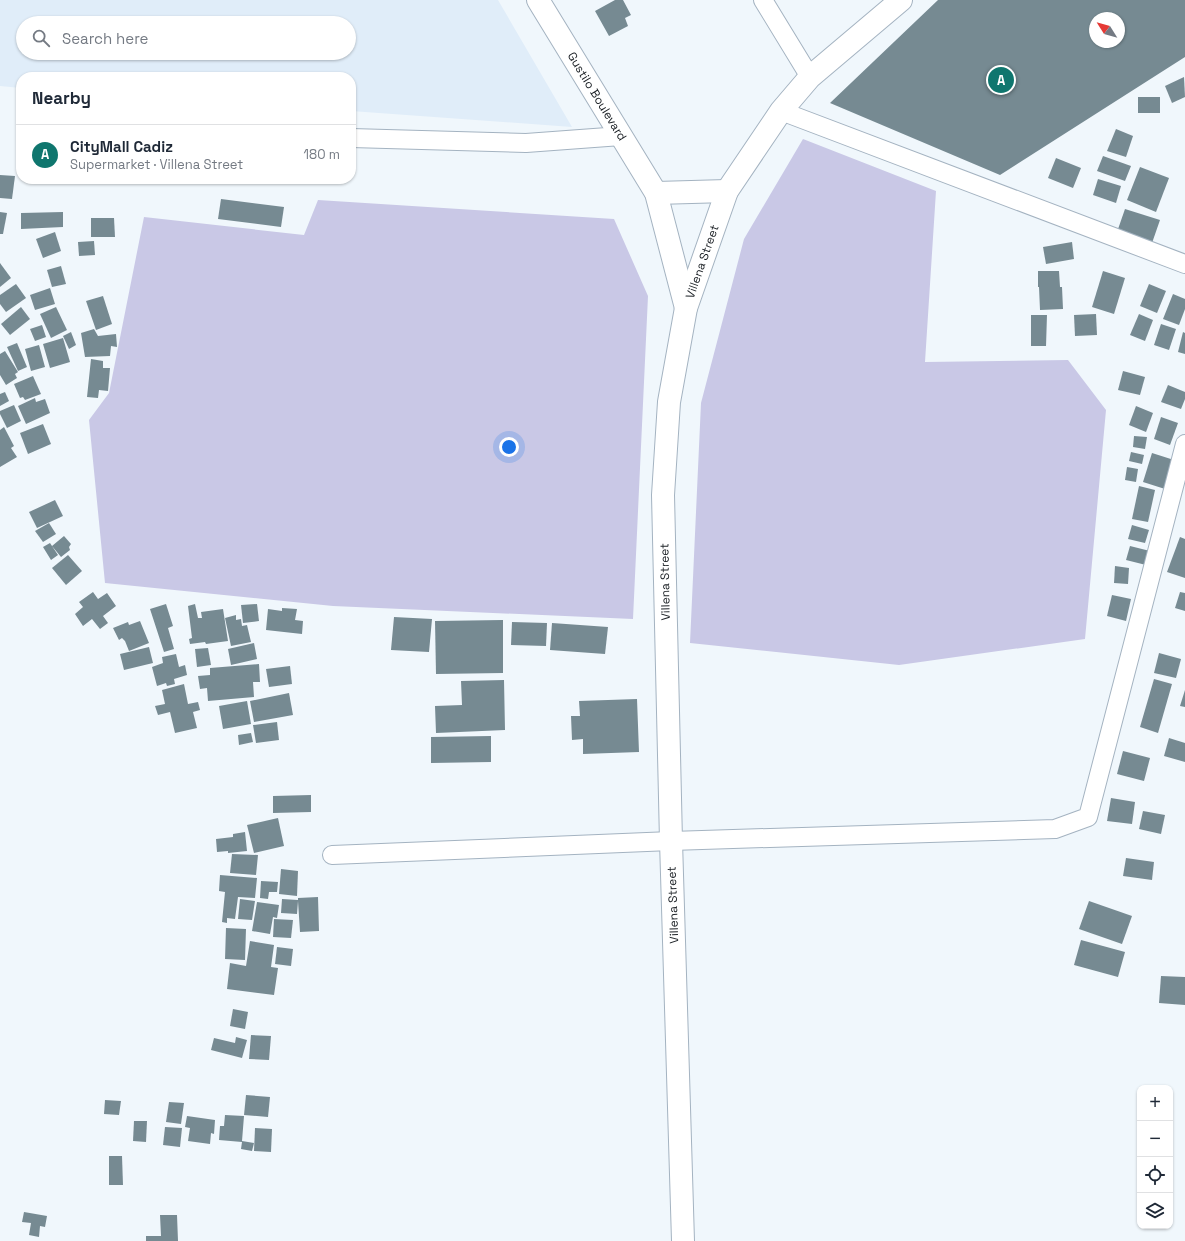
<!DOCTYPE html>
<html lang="en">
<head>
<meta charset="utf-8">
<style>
	body { margin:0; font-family:"Space Grotesk",sans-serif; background:#f2f2f3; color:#1f2937 }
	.controls { position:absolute; right:12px; bottom:12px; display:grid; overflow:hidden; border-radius:8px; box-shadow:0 1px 3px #0004 }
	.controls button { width:36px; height:36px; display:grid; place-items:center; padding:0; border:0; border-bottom:1px solid #e0e1e3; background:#fff; color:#1f2937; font:20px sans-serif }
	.compass { position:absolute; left:1089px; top:12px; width:36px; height:36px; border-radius:50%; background:#fff; box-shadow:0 1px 3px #0004; rotate:307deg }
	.you { position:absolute; left:509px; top:447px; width:14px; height:14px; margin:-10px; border:3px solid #fff; border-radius:50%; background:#1a73e8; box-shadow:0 0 0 6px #1a73e833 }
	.badge { display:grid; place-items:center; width:26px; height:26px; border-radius:50%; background:#0f766e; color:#fff; font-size:13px; font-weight:700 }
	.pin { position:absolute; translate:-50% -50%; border:2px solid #fff; box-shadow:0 1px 4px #0006 }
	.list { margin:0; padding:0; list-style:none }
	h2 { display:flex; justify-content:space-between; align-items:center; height:52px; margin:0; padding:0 16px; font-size:17px }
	h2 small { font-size:13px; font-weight:400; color:#747a83 }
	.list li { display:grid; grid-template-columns:26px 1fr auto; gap:12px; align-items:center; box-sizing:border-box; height:60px; padding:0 16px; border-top:1px solid #e0e1e3 }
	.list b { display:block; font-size:15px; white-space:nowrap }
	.list p { margin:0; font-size:13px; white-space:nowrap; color:#747a83 }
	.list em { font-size:13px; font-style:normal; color:#747a83 }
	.icon { flex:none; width:22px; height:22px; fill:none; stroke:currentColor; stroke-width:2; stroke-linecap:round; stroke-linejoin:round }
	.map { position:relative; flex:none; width:1185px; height:1241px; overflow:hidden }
	.search { position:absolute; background:#fff; box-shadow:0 1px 3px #0004; left:16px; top:16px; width:340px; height:44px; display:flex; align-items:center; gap:10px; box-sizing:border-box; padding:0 14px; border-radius:22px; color:#747a83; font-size:15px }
	.panel { position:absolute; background:#fff; box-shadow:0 1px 3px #0004; left:16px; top:72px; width:340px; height:112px; border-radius:16px }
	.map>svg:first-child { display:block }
	.built { fill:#e0edf9; fill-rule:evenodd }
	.green { fill:#c9c8e6 }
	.building { fill:#768a92; fill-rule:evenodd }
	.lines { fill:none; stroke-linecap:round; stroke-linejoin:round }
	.street-casing { stroke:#a4b3c1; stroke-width:20 }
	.secondary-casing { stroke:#a4b3c1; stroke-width:24 }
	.street { stroke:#fff; stroke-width:18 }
	.secondary { stroke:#fff; stroke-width:22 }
	.labels { text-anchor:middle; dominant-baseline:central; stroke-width:4; stroke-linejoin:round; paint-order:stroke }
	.street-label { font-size:12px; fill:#181d22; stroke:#fff }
</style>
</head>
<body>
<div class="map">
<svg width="1185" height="1241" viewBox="0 0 1185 1241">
	<rect width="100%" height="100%" fill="#f0f7fc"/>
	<path class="built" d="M 0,0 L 498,0 L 572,127 L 351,111 L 351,77 L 21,77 L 21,88 L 0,86 ZM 23,23 L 349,23 L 349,53 L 23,53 Z"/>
	<g class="green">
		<polygon points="803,139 936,191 925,362 1068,360 1106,410 1085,639 899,665 690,643 701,403 744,239"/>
		<polygon points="318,200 614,219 648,296 633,619 333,606 105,583 89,420 109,393 144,217 304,235"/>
	</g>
	<g class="building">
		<polygon points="615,0 623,0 631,15 625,18 628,26 609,36 595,11"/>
		<path d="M 938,0 L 1185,0 L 1185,57 L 1000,175 L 830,103 ZM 1095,18 L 1119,18 L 1119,42 L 1095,42 Z"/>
		<polygon points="1184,77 1185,97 1172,103 1165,86"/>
		<rect x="1138" y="97" width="22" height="16"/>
		<polygon points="1116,129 1133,136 1126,157 1107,151"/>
		<polygon points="1103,156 1131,166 1125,181 1097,171"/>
		<polygon points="1056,158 1081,168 1073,188 1048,178"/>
		<polygon points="1140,167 1169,178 1156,212 1127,200"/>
		<polygon points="0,175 15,176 12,199 0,198"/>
		<polygon points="1098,179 1121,186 1116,203 1093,195"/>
		<polygon points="221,199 284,207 281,227 218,219"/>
		<polygon points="1125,209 1160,220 1152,243 1117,232"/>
		<polygon points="0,212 7,213 3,234 0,234"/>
		<polygon points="63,212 63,227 21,229 21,213"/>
		<polygon points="91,218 114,218 115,237 91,237"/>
		<polygon points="55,232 61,251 43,258 36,239"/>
		<polygon points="94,241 95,255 79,256 78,242"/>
		<polygon points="1072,242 1074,259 1046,264 1043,247"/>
		<polygon points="0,263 11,278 0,287"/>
		<polygon points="61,266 66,284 52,287 47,270"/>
		<polygon points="1038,271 1059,271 1060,287 1062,287 1063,309 1040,310 1039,287 1038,287"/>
		<polygon points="1103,271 1125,278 1114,314 1092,307"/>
		<polygon points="16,284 26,298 6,312 0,304 0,295"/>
		<polygon points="1149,284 1166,291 1157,313 1140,306"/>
		<polygon points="50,288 55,304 35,310 30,295"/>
		<polygon points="1173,294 1185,299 1185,309 1179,325 1163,319"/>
		<polygon points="103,296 112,324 96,330 86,301"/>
		<polygon points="21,307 30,319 10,335 1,324"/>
		<polygon points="56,307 67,330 51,338 40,314"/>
		<polygon points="1096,314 1097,335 1075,336 1074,315"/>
		<polygon points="1139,314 1153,320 1145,341 1130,335"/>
		<polygon points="1031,315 1047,315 1046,346 1031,346"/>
		<polygon points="1161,324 1176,329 1169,350 1154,345"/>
		<polygon points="42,325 46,337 35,341 30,329"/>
		<polygon points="94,329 98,336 116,334 117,347 111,346 110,356 85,357 81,333"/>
		<polygon points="71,332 76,345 69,349 63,336"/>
		<polygon points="1183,332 1185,333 1185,354 1178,352"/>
		<polygon points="63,338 70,362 50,368 43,344"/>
		<polygon points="17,343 27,367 18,371 7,347"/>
		<polygon points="39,345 45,367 31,371 25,349"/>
		<polygon points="5,351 18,372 15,374 17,378 6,385 0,375 0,354"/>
		<polygon points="91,359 103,361 103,368 110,368 108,391 99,390 98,398 87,397"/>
		<polygon points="1123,371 1145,377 1140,395 1118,390"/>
		<polygon points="33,376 41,394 25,400 23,397 20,398 14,384"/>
		<polygon points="1168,385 1185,392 1185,399 1181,409 1161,402"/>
		<polygon points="5,392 9,401 0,406 0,394"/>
		<polygon points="35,398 36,402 45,399 50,413 26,424 18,406"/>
		<polygon points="14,405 21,421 7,428 0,414 0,411"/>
		<polygon points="1136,406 1153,413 1146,432 1129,425"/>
		<polygon points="1161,417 1178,423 1170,445 1154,439"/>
		<polygon points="43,424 51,444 28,454 20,433"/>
		<polygon points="4,427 14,446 11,448 17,457 0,467 0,430"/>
		<polygon points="1134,436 1147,437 1145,449 1133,447"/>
		<polygon points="1131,452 1144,455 1142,464 1129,461"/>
		<polygon points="1152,453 1174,460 1165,489 1143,482"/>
		<polygon points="1127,467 1138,469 1136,482 1125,480"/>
		<polygon points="1139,486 1155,490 1148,522 1132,519"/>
		<polygon points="55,500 63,516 37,528 29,512"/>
		<polygon points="49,523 56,534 43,542 35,531"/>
		<polygon points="1132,525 1149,530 1145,543 1128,539"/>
		<polygon points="64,536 71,544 69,547 70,550 61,557 52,546 58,555 51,560 43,547 50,543 52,546"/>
		<polygon points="1180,537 1185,539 1185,578 1167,572"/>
		<polygon points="1130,546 1150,551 1146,565 1126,560"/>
		<polygon points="68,555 82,571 66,585 52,568"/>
		<polygon points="1115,566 1129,568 1128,584 1114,583"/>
		<polygon points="93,592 98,599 107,593 116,606 103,616 108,623 100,629 92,619 83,626 75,614 83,607 79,602"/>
		<polygon points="1180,592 1185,593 1185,611 1175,608"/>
		<polygon points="1112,595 1131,599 1126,621 1107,616"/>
		<polygon points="166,604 173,626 168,628 174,649 164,652 150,609"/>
		<polygon points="195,604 198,618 202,618 201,612 223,609 228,641 206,644 205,642 190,644 189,639 192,638 188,606"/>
		<polygon points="257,604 259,621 243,623 241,605"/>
		<polygon points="282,608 297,609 295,620 303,621 302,634 266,630 268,609 282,611"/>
		<polygon points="236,615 236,620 241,619 242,626 247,625 251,642 231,646 225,618"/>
		<polygon points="394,617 432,619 429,652 391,650"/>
		<polygon points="503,620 503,673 436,674 435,621"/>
		<polygon points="140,621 149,643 129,651 125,641 122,638 119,640 113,628 128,622 129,625"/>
		<polygon points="512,622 547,623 546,646 511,645"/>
		<polygon points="552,623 608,627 605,654 550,650"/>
		<polygon points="254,643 257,659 231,665 228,649"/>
		<polygon points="149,647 153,663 124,670 120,654"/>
		<polygon points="208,648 211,665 197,667 195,649"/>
		<polygon points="1159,653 1181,659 1176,678 1154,673"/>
		<polygon points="176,654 179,667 185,665 187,675 174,679 175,684 167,686 166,683 157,686 152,667 163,663 162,657"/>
		<polygon points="259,664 260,682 253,682 254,697 208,701 207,688 200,689 198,676 210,675 210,668"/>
		<polygon points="290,666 292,684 269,687 266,669"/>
		<polygon points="1154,679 1172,684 1158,733 1140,727"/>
		<polygon points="504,680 505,730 436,733 435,706 462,705 461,681"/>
		<polygon points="184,684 188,704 198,702 200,710 193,712 197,728 175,733 170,712 158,715 155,706 165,704 162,690"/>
		<polygon points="1185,690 1185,707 1180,706"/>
		<polygon points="289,693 293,715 254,722 250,701"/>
		<polygon points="637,699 639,752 583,754 583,739 572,740 571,716 580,716 579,701"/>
		<polygon points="247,701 251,724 223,729 219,706"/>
		<polygon points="277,722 279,740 256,743 253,725"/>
		<polygon points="251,733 253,742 239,745 238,735"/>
		<polygon points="491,736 491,762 431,763 431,737"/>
		<polygon points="1169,738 1185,743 1185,762 1164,756"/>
		<polygon points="1123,751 1150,758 1144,781 1117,774"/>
		<polygon points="311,795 311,812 273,813 273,796"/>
		<polygon points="1111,798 1135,802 1132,824 1107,821"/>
		<polygon points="1143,811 1165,815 1161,834 1139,829"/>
		<polygon points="278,818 284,846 254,853 247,825"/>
		<polygon points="245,832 247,851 228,853 228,851 217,852 216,839 233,837 233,834"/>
		<polygon points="232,854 258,855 256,875 230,873"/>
		<polygon points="1126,858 1154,862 1152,880 1123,876"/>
		<polygon points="281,869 298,871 297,896 279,894"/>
		<polygon points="220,875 257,878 255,898 238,897 235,919 227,918 227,923 222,922 225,892 219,891"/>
		<polygon points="261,881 278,882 277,892 269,892 268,899 260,898"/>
		<polygon points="318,897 319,931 300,932 298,901 297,914 281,913 282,899 298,900 298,898"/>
		<polygon points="240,899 255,901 252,920 238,919"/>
		<polygon points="1089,901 1132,916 1122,944 1079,929"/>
		<polygon points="257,902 279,905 277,918 273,917 270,934 252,931"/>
		<polygon points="274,919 293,920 291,938 273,937"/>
		<polygon points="226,928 246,929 245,960 225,959"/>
		<polygon points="1081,940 1125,952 1118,977 1074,965"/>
		<polygon points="250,941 274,945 271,967 278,968 274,995 227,989 230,963 246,966"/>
		<polygon points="277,947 293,949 291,966 275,964"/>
		<polygon points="1161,976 1185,977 1185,1005 1159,1003"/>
		<polygon points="233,1009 248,1012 245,1029 230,1026"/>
		<polygon points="251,1035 271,1036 269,1060 249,1059"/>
		<polygon points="236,1037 247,1040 242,1058 211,1050 214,1038 235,1043"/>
		<polygon points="246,1095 270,1097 268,1117 244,1115"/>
		<polygon points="105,1100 121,1101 119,1115 104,1114"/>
		<polygon points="169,1102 184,1103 181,1124 166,1122"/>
		<polygon points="225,1115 244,1116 242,1141 254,1143 252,1151 241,1149 242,1142 219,1140 220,1126 224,1126"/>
		<polygon points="187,1116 215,1120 214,1134 211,1133 210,1144 188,1141 190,1128 185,1127"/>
		<polygon points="134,1121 147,1121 146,1142 133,1141"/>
		<polygon points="165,1127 182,1128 180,1147 163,1145"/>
		<polygon points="255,1128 272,1129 271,1152 254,1151"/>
		<polygon points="109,1156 122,1156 123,1185 109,1185"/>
		<polygon points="24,1212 47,1216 45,1227 40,1226 39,1237 29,1235 31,1223 22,1222"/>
		<polygon points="160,1215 177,1215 178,1241 146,1241 146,1236 161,1236"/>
	</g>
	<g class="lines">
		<defs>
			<g id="street">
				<polyline points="763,0 810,77"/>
				<polyline points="781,111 1185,264"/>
				<polyline points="351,138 526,143 621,136"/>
				<polyline points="332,855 671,841 1055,829 1088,817 1185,444"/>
			</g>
			<g id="secondary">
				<path id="s1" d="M 538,0 L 656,193 L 686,308"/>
				<polyline points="656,193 727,191"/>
				<path id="s2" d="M 683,1241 L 671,841 L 663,495 L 669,402 L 686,308 L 727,191 L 781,111 L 810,77 L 901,0"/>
			</g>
		</defs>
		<use href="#street" class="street-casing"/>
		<use href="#secondary" class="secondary-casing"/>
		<use href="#street" class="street"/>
		<use href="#secondary" class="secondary"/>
	</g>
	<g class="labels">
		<g class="street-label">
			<text stroke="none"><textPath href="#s1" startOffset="113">Gustilo Boulevard</textPath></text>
			<text stroke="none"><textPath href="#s2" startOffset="984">Villena Street</textPath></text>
			<text transform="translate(665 582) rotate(-91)">Villena Street</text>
			<text transform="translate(673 905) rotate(-92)">Villena Street</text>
		</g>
	</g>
</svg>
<div class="controls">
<button>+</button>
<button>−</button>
<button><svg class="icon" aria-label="locate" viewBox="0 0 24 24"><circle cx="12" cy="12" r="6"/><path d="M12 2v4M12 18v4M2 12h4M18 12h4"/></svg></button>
<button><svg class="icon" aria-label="layers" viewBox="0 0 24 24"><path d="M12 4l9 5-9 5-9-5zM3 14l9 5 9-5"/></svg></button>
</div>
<svg class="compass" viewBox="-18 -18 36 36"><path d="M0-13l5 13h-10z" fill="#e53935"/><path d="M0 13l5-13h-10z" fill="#747a83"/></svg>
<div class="you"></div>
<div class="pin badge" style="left:1001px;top:80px">A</div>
<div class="search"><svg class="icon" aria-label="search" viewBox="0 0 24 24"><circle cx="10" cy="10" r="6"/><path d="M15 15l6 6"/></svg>Search here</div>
<section class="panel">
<h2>Nearby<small></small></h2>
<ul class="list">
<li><span class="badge">A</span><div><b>CityMall Cadiz</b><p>Supermarket · Villena Street</p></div><em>180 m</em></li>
</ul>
</section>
</div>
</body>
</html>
